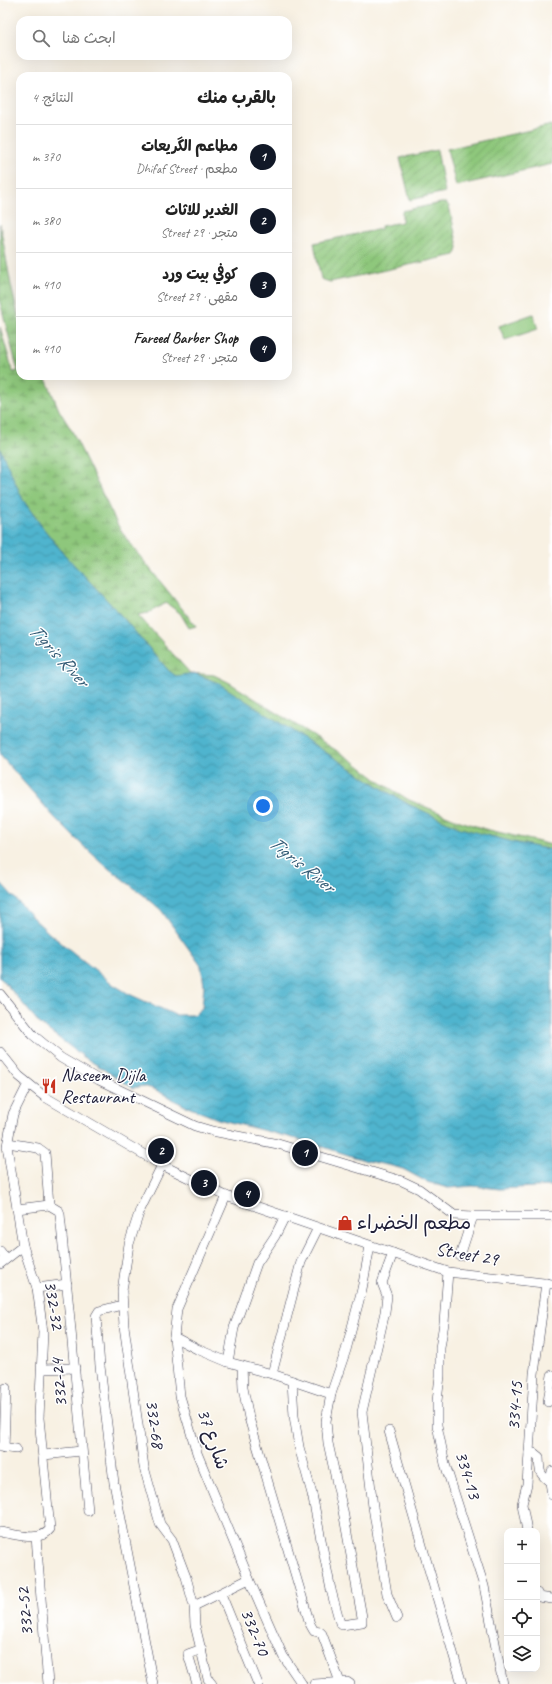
<!DOCTYPE html>
<html lang="ar">
<head>
<meta charset="utf-8">
<style>
	body { margin:0; font-family:Caveat,"Playpen Sans Arabic",sans-serif; background:#f2f2f2; color:#222; direction:rtl }
	.controls { position:absolute; right:12px; bottom:12px; display:grid; overflow:hidden; border-radius:8px; box-shadow:0 4px 16px #0002 }
	.controls button { width:36px; height:36px; display:grid; place-items:center; padding:0; border:0; border-bottom:1px solid #e0e0e0; background:#fff; color:#222; font:20px sans-serif }
	.you { position:absolute; left:263px; top:806px; width:14px; height:14px; margin:-10px; border:3px solid #fff; border-radius:50%; background:#1a73e8; box-shadow:0 0 0 6px #1a73e833 }
	.badge { display:grid; place-items:center; width:26px; height:26px; border-radius:50%; background:#111827; color:#fff; font-size:13px; font-weight:700 }
	.pin { position:absolute; translate:-50% -50%; border:2px solid #fff; box-shadow:0 1px 4px #0006 }
	.list { margin:0; padding:0; list-style:none }
	h2 { display:flex; justify-content:space-between; align-items:center; height:52px; margin:0; padding:0 16px; font-size:17px }
	h2 small { font-size:13px; font-weight:400; color:#767676 }
	.list li { display:grid; grid-template-columns:26px 1fr auto; gap:12px; align-items:center; box-sizing:border-box; height:64px; padding:0 16px; border-top:1px solid #e0e0e0 }
	.list b { display:block; font-size:15px; white-space:nowrap }
	.list p { margin:0; font-size:13px; white-space:nowrap; color:#767676 }
	.list em { font-size:13px; font-style:normal; color:#767676 }
	.icon { flex:none; width:22px; height:22px; fill:none; stroke:currentColor; stroke-width:2; stroke-linecap:round; stroke-linejoin:round }
	.map { position:relative; flex:none; width:552px; height:1684px; overflow:hidden; direction:ltr }
	.search { position:absolute; background:#fff; box-shadow:0 4px 16px #0002; left:16px; top:16px; width:276px; height:44px; display:flex; align-items:center; gap:10px; box-sizing:border-box; padding:0 14px; border-radius:12px; color:#767676; font-size:15px }
	.panel { position:absolute; background:#fff; box-shadow:0 4px 16px #0002; left:16px; top:72px; width:276px; height:308px; border-radius:12px; direction:rtl }
	.map>svg:first-child { display:block }
	.green { fill:#8ec77b; stroke:#58745b }
	.wetland { fill:url(#wetland-marsh); stroke:#58745b }
	.garden { fill:url(#garden-furrows); stroke:#58745b }
	.water { fill:url(#water-waves); stroke:#386b84 }
	.lines { fill:none; stroke-linecap:round; stroke-linejoin:round }
	.minor-casing { stroke:#424154; stroke-width:10 }
	.minor { stroke:#fff; stroke-width:9 }
	.labels { text-anchor:middle; dominant-baseline:central; stroke-width:3; stroke-linejoin:round; paint-order:stroke }
	.poi-label { font-size:19px; fill:#22223b; stroke:#fff; text-anchor:start }
	.street-label { font-size:19px; fill:#22223b; stroke:#fff }
	.water-label { font-size:20px; font-style:italic; fill:#345c76; stroke:#fff }
</style>
</head>
<body>
<div class="map">
<svg width="552" height="1684" viewBox="0 0 552 1684">
	<defs>
		<pattern id="wetland-marsh" width="20" height="14" patternUnits="userSpaceOnUse"><rect width="20" height="14" fill="#8ec77b"/><path d="M1 5h8M5 5V1M11 12h8M15 12V8" fill="none" stroke="#74a166"/></pattern>
		<pattern id="garden-furrows" width="10" height="10" patternUnits="userSpaceOnUse"><rect width="10" height="10" fill="#8ec77b"/><path d="M-1 1l2-2M0 10L10 0M9 11l2-2" fill="none" stroke="#74a166"/></pattern>
		<pattern id="water-waves" width="16" height="10" patternUnits="userSpaceOnUse"><rect width="16" height="10" fill="#4fb4ce"/><path d="M0 5q4-4 8 0t8 0" fill="none" stroke="#4192a8"/></pattern>
	</defs>
	<rect width="100%" height="100%" fill="#fff"/>
	<filter id="ink" filterUnits="userSpaceOnUse"><feTurbulence type="fractalNoise" baseFrequency=".025" numOctaves="2"/><feDisplacementMap in="SourceGraphic" scale="8" xChannelSelector="R" yChannelSelector="G"/><feConvolveMatrix kernelMatrix="1 2 1 2 8 2 1 2 1" color-interpolation-filters="sRGB"/></filter>
	<filter id="wash" filterUnits="userSpaceOnUse"><feTurbulence type="fractalNoise" baseFrequency=".012" numOctaves="4" result="noise"/><feDisplacementMap in="SourceGraphic" scale="16" xChannelSelector="R" yChannelSelector="G"/><feGaussianBlur stdDeviation="0.9" result="paint"/><feColorMatrix in="noise" values="0 0 0 0 0 0 0 0 0 0 0 0 0 0 0 0 0 1.4 0 .05"/><feComposite in="paint" operator="in"/></filter>
	<g filter="url(#wash)">
		<rect width="100%" height="100%" fill="#f8f1e3"/>
		<polygon class="green" points="533,314 538,329 505,340 499,326"/>
		<polygon class="wetland" points="0,224 11,285 20,324 20,376 45,376 59,410 72,431 117,524 130,544 196,626 189,628 180,613 166,603 148,613 138,615 190,673 214,675 230,683 353,761 380,782 409,800 460,821 485,829 552,845 552,867 426,816 197,698 73,578 0,464 0,327 13,372 18,371 0,302"/>
		<g class="garden">
			<polygon points="552,125 552,164 456,186 447,149"/>
			<polygon points="437,150 445,192 410,200 400,158"/>
			<polygon points="441,203 446,203 449,206 458,247 457,252 455,255 330,282 321,279 314,243 381,229 381,226 402,222 402,211"/>
		</g>
		<polygon class="water" points="0,448 23,500 43,528 65,555 118,612 169,671 176,676 194,673 218,683 386,791 408,804 460,828 513,842 552,850 552,1186 500,1189 473,1186 448,1188 427,1182 403,1169 392,1166 367,1161 305,1141 218,1119 185,1106 154,1089 143,1086 133,1088 84,1057 40,1024 0,977 0,882 32,917 50,934 114,985 129,994 175,1015 194,1015 202,1008 204,985 201,966 161,910 146,897 108,868 78,841 55,818 0,755"/>
	</g>
	<g filter="url(#ink)">
		<g class="lines">
			<defs>
				<g id="minor">
					<polyline points="0,994 33,1035 61,1058 99,1080 195,1126 212,1131 278,1144 402,1181 419,1189 454,1215 473,1216 552,1216"/>
					<polyline points="0,1052 19,1076 45,1097 162,1165 226,1196 448,1272 552,1284"/>
					<polyline points="8,1143 38,1148 45,1153 49,1205 59,1211 60,1214 88,1511"/>
					<polyline points="162,1165 140,1210 129,1244 122,1291 124,1326 144,1467 160,1524 172,1540 186,1577 194,1606 195,1625 208,1679 212,1684"/>
					<polyline points="226,1196 177,1309 174,1337 180,1396 197,1453 249,1579 283,1656 302,1684"/>
					<polyline points="17,1209 49,1205"/>
					<polyline points="0,1251 6,1259"/>
					<polyline points="393,1253 382,1283 387,1296 385,1312 362,1412 373,1507 387,1594 397,1618"/>
					<polyline points="460,1256 473,1216"/>
					<polyline points="0,1264 23,1246"/>
					<polyline points="448,1272 444,1323 440,1348 440,1376 437,1401 437,1425 445,1464 484,1586 503,1684"/>
					<polyline points="37,1288 67,1284"/>
					<polyline points="122,1305 99,1311 96,1316 100,1366 114,1483 153,1684"/>
					<polyline points="174,1337 197,1349 228,1362 272,1374 331,1394"/>
					<polyline points="228,1362 234,1328 257,1263 275,1236 285,1216"/>
					<polyline points="242,1366 243,1388 249,1418 310,1624 314,1631 320,1632 322,1634 340,1682"/>
					<polyline points="42,1369 75,1368"/>
					<polyline points="272,1374 301,1262 318,1228"/>
					<polyline points="292,1381 294,1416 299,1447 312,1494 331,1590 340,1623 342,1625 362,1622 362,1617 343,1511 328,1443 326,1421 331,1394 346,1350 362,1289 370,1246"/>
					<polyline points="548,1402 552,1375"/>
					<polyline points="389,1431 462,1684"/>
					<polyline points="0,1447 16,1449"/>
					<polyline points="4,1448 6,1388"/>
					<path d="M 529,1453 L 534,1453 L 539,1457 C 540,1471 538,1473 550,1482"/>
					<polyline points="44,1455 81,1451"/>
					<polyline points="552,1471 550,1482 552,1495"/>
					<polyline points="527,1531 522,1504 527,1484 534,1374 546,1283"/>
					<path d="M 0,1532 C 15,1534 40,1543 50,1529 L 39,1418 L 43,1332 L 37,1288 L 23,1246 L 7,1146 L 13,1114 L 28,1084"/>
					<polyline points="36,1537 48,1684"/>
					<polyline points="537,1593 539,1597 552,1599"/>
					<polyline points="221,1594 258,1684"/>
					<polyline points="194,1606 249,1579"/>
					<polyline points="197,1684 188,1654 202,1649"/>
					<polyline points="314,1684 347,1682 350,1684"/>
				</g>
			</defs>
			<use href="#minor" class="minor-casing"/>
			<use href="#minor" class="minor"/>
		</g>
	</g>
	<defs>
		<symbol id="restaurant-bare" viewBox="-9 -9 18 18"><path d="M-5-6h1v4h1v-4h1v4h1v-4h1v5L-1.5 .5V6h-2V.5L-5-1ZM5-6V6H3V1.5H1.5Q1.5-4 5-6Z" fill="#c8321e" stroke="#fff" stroke-width="2.5" paint-order="stroke"/></symbol>
		<symbol id="shop-bare" viewBox="-9 -9 18 18"><path d="M-5-2.5h2.3a2.7 3.5 0 0 1 5.4 0H5L5.5 6h-11ZM-1.5-2.5h3a1.5 2.3 0 0 0-3 0Z" fill="#c8321e" stroke="#fff" stroke-width="2.5" paint-order="stroke"/></symbol>
	</defs>
	<g fill-rule="evenodd">
		<use href="#restaurant-bare" x="38" y="1075" width="22" height="22"/>
		<use href="#shop-bare" x="334" y="1212" width="22" height="22"/>
	</g>
	<g class="labels">
		<g class="poi-label">
			<text x="61" y="1075">Naseem Dijla<tspan x="61" dy="22">Restaurant</tspan></text>
			<text x="357" y="1223">مطعم الخضراء</text>
		</g>
		<g class="street-label">
			<text transform="translate(467 1254) rotate(10)">Street 29</text>
			<text transform="translate(54 1305) rotate(81)">332-32</text>
			<text transform="translate(59 1383) rotate(-95)">332-24</text>
			<text transform="translate(515 1406) rotate(-86)">334-15</text>
			<text transform="translate(155 1424) rotate(82)">332-68</text>
			<text transform="translate(213 1439) rotate(71)">شارع 37</text>
			<text transform="translate(468 1475) rotate(73)">334-13</text>
			<text transform="translate(25 1612) rotate(-95)">332-52</text>
			<text transform="translate(255 1632) rotate(68)">332-70</text>
		</g>
		<g class="water-label">
			<text transform="translate(59 655) rotate(47)">Tigris River</text>
			<text transform="translate(302 864) rotate(39)">Tigris River</text>
		</g>
	</g>
</svg>
<div class="controls">
<button>+</button>
<button>−</button>
<button><svg class="icon" aria-label="locate" viewBox="0 0 24 24"><circle cx="12" cy="12" r="6"/><path d="M12 2v4M12 18v4M2 12h4M18 12h4"/></svg></button>
<button><svg class="icon" aria-label="layers" viewBox="0 0 24 24"><path d="M12 4l9 5-9 5-9-5zM3 14l9 5 9-5"/></svg></button>
</div>
<div class="you"></div>
<div class="pin badge" style="left:305px;top:1153px">1</div>
<div class="pin badge" style="left:161px;top:1151px">2</div>
<div class="pin badge" style="left:204px;top:1183px">3</div>
<div class="pin badge" style="left:247px;top:1194px">4</div>
<div class="search"><svg class="icon" aria-label="search" viewBox="0 0 24 24"><circle cx="10" cy="10" r="6"/><path d="M15 15l6 6"/></svg>ابحث هنا</div>
<section class="panel">
<h2>بالقرب منك<small>النتائج: 4</small></h2>
<ul class="list">
<li><span class="badge">1</span><div><b>مطاعم الگريعات</b><p>مطعم · Dhifaf Street</p></div><em>370 m</em></li>
<li><span class="badge">2</span><div><b>الغدير للاثاث</b><p>متجر · Street 29</p></div><em>380 m</em></li>
<li><span class="badge">3</span><div><b>كوفي بيت ورد</b><p>مقهى · Street 29</p></div><em>410 m</em></li>
<li><span class="badge">4</span><div><b>Fareed Barber Shop</b><p>متجر · Street 29</p></div><em>410 m</em></li>
</ul>
</section>
</div>
</body>
</html>
